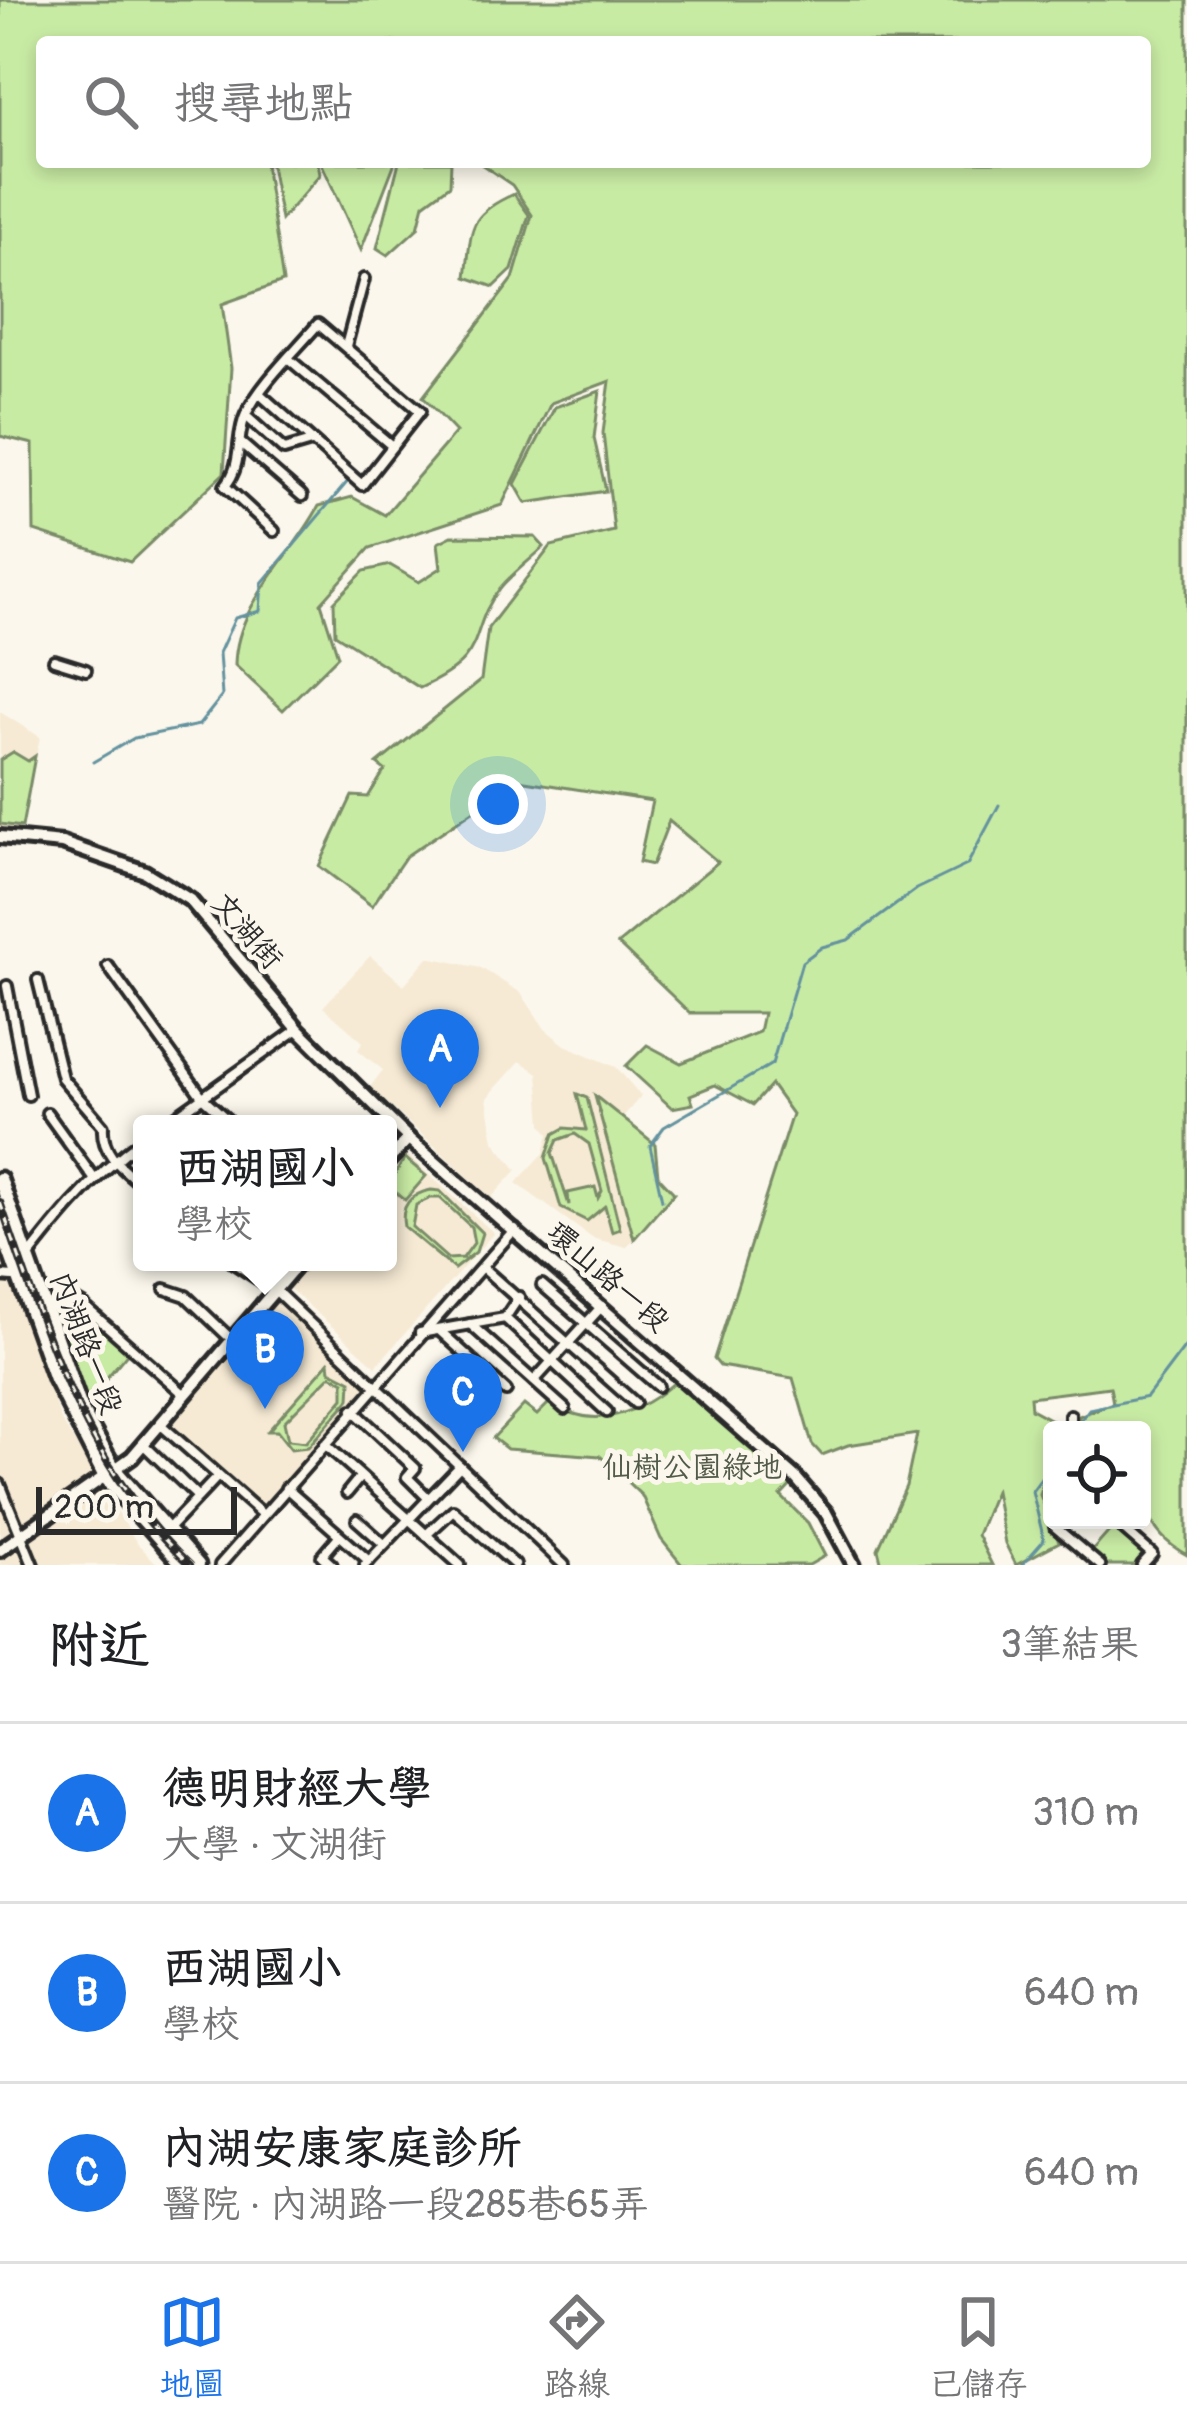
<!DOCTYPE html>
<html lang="zh-TW">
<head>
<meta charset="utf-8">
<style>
	body { margin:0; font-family:Pangolin,"LXGW WenKai TC",sans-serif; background:#f6f6f6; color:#202124 }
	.controls { position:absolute; right:36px; bottom:36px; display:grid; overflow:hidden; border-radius:12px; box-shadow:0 6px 18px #0003 }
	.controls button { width:108px; height:108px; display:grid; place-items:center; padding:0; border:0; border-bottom:3px solid #e0e0e0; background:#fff; color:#202124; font:60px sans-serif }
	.scale { position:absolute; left:36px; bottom:30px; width:201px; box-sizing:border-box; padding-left:12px; border:6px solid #2b2b2b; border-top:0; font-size:33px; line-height:42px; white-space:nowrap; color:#2b2b2b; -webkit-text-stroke:9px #fbf7ec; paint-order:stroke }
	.you { position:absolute; left:498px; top:804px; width:42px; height:42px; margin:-30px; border:9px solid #fff; border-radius:50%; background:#1a73e8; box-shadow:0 0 0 18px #1a73e833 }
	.badge { display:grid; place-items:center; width:78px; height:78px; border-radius:50%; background:#1a73e8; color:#fff; font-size:39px; font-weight:700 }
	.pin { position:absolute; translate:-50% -99px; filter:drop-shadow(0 3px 6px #0008) }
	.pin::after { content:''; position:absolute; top:63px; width:42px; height:36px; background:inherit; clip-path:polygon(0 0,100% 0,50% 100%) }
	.popup { position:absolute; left:133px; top:1115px; width:264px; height:156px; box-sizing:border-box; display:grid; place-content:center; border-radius:12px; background:#fff; filter:drop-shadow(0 3px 9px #0005); font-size:39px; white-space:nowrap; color:#757577 }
	.popup b { font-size:45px; color:#202124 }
	.popup::after { content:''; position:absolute; left:50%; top:100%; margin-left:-24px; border:24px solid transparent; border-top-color:#fff }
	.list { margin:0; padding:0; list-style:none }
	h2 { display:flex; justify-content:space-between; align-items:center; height:156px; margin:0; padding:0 48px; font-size:51px }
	h2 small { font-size:39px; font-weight:400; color:#757577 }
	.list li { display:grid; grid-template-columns:78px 1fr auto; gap:36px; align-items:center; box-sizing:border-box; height:180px; padding:0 48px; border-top:3px solid #e0e0e0 }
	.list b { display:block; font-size:45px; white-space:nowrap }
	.list p { margin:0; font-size:39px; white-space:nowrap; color:#757577 }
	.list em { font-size:39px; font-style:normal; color:#757577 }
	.icon { flex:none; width:66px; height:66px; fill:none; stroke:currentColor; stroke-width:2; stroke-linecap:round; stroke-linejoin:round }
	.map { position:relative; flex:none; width:1187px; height:1565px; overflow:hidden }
	.search { position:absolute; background:#fff; box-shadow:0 6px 18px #0003; left:36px; right:36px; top:36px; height:132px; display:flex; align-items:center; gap:30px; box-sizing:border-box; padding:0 42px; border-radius:12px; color:#757577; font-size:45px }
	.sheet { height:696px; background:#fff }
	nav { display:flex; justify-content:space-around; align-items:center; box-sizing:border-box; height:168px; border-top:3px solid #e0e0e0; background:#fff; font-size:33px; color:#757577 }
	nav a { display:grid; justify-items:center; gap:6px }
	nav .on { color:#1a73e8 }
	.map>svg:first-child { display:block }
	.built { fill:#f6ead4 }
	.green { fill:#c8eba4; stroke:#7a8b68; stroke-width:3; fill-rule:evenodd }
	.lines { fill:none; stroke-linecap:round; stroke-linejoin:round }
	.stream { stroke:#64929e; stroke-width:3 }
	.minor-casing { stroke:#2b2b2b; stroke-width:16 }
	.tertiary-casing { stroke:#2b2b2b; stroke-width:20 }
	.secondary-casing { stroke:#2b2b2b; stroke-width:21 }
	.minor { stroke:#fbf7ec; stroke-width:8 }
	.tertiary { stroke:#fbf7ec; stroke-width:10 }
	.secondary { stroke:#fbf7ec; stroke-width:12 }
	.rail-casing { stroke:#2b2b2b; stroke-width:8 }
	.rail { stroke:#fbf7ec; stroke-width:3; stroke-dasharray:9; stroke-linecap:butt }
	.labels { text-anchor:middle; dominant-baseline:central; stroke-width:10; stroke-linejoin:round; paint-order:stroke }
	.street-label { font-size:30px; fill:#2b2b2b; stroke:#fbf7ec }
	.park-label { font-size:30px; fill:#525b49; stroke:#fbf7ec }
</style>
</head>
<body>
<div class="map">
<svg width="1187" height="1565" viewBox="0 0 1187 1565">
	<rect width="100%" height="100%" fill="#fbf7ec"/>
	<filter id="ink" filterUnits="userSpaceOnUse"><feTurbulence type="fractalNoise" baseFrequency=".00833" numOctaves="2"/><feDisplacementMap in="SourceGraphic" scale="24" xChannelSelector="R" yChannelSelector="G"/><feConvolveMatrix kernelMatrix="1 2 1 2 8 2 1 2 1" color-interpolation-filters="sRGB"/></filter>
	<g filter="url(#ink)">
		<g class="built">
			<polygon points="0,712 40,737 21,830 0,829"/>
			<polygon points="370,956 404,985 428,957 481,968 521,993 545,1029 565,1045 616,1067 641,1096 622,1118 596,1099 634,1239 626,1247 592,1238 516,1183 544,1153 549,1134 542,1124 538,1073 520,1061 487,1098 494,1141 517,1170 491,1198 370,1087 383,1070 358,1050 363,1042 323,1007"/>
			<polygon points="406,1154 494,1233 376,1366 288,1287 310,1262 388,1262 388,1174"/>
			<polygon points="0,1256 61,1420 137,1543 158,1565 0,1565"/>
			<polygon points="276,1302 368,1385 263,1506 170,1424"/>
		</g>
		<g class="green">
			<path d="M 0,0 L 1187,0 L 1187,1555 C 1134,1527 1142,1482 1142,1430 L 1080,1430 L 1079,1416 L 1113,1403 L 1110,1387 L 1030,1397 L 1031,1409 L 1051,1420 L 1052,1446 L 1040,1495 L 1059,1542 L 1016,1565 L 1005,1543 L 995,1491 L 977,1535 L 992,1565 L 882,1565 L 878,1549 L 906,1486 L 917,1434 L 848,1445 L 822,1455 L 812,1444 L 793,1378 L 720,1366 L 714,1359 L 792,1114 L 771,1085 L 753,1105 L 715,1085 L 690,1095 L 693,1104 L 672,1108 L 626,1066 L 647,1045 L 681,1063 L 759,1032 L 763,1013 L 690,1013 L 618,944 L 718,862 L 669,821 L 652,865 L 639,862 L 652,801 L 519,780 L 406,856 L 372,906 L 319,866 L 352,796 L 368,797 L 385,770 L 377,764 L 481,680 L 488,628 L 551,546 L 614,531 L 603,433 L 610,381 L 551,403 L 502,505 L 370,548 L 321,603 L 338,656 L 283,710 L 235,665 C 236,603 291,559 319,506 L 352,497 L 385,515 L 456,432 L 423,397 L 513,279 L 532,215 L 512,185 L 478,162 L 1145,162 L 1145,42 L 42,42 L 42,162 L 318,162 L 320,175 L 281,220 L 271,165 L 265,163 L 283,282 L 222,304 L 231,368 L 224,473 L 130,562 L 34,531 L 33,444 L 0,436 Z"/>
			<polygon points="321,162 395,162 361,250"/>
			<polygon points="399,162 451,162 450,185 424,204 418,228 388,255 377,248"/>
			<path d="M 514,194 L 529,215 L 512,270 L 494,287 L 466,277 C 472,230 466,215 514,194 Z"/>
			<polygon points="600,391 594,438 606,491 526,503 515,484 555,407"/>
			<path d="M 452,536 L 535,537 L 544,547 C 530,560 513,573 501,587 C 465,632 493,656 420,688 L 335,634 L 334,602 L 364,571 L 390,565 L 419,582 L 441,568 L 438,543 Z"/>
			<polygon points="13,752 28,761 35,756 22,827 0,824 0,760"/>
			<path d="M 577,1094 L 587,1098 L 620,1229 L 612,1232 L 605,1206 L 587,1221 L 561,1208 L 546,1158 L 554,1134 L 565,1128 L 586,1130 ZM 575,1134 L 589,1144 L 602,1191 L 598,1198 L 595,1187 L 568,1193 L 569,1205 L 552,1153 L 558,1140 Z"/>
			<polygon points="595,1096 655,1144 658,1176 674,1193 634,1239"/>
			<polygon points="405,1158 426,1176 405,1200 388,1185"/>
			<path d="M 431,1190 L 440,1191 L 482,1233 L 476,1252 L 454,1269 L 404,1227 C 400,1206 410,1194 431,1190 ZM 431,1198 L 440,1198 L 471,1227 L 474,1243 L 463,1258 L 448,1259 L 412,1227 L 416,1205 Z"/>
			<polygon points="73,1299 130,1350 84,1405 48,1306"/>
			<path d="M 329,1362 L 330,1370 L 351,1381 L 350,1399 L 308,1447 L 291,1449 L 277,1431 L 268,1431 ZM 331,1375 L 344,1382 L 344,1398 L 306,1442 L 288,1440 L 284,1422 Z"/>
			<path d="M 678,1379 L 784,1471 L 792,1484 L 781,1496 L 808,1523 L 825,1556 L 809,1565 L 682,1565 L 661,1539 L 642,1496 L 600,1456 L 507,1449 L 493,1438 L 524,1405 L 537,1415 L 551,1401 C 592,1434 643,1412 678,1379 Z"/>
			<polygon points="1113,1527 1144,1554 1135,1565 1107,1565 1092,1551"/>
		</g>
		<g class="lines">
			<g class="stream">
				<polyline points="93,762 134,738 199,725 222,696 219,653 235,618 260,611 262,583 349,480"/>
				<polyline points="662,1200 650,1146 664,1127 772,1064 802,962 822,947 848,940 917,889 967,865 999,805"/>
				<polyline points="1074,1430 1089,1409 1147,1397 1187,1344"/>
				<polyline points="1022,1565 1044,1540 1032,1491 1052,1464"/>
			</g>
			<defs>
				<g id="minor">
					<polyline points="346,346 364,279"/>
					<polyline points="290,360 392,446"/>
					<path d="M 261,395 L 362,485 L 420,411 L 318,324 C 296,350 261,383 246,414 C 235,437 244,464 225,486 L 274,531"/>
					<polyline points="246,416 284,450 311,442"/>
					<polyline points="242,444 302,496"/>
					<polyline points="54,660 86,670"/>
					<polyline points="108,966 203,1098 232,1124"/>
					<path d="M 38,980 L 62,1078 L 103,1126 C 101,1154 122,1168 142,1185"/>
					<polyline points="7,986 28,1095"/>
					<polyline points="47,1113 95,1180"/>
					<polyline points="165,1124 298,1029"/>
					<polyline points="232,1262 275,1290 564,1565"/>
					<polyline points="483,1268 635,1403"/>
					<path d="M 0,1276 L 13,1277 C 51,1227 90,1177 142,1140"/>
					<polyline points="542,1285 658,1386"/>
					<polyline points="165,1289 186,1296 232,1340"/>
					<polyline points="47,1308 76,1301 83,1305 185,1395"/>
					<polyline points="505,1318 607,1412"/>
					<polyline points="470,1324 565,1409"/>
					<polyline points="439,1330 506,1391"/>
					<polyline points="420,1333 505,1318 519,1297"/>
					<polyline points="534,1381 602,1306"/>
					<polyline points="353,1410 415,1468 407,1477 428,1498"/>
					<polyline points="160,1424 263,1515"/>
					<polyline points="1070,1430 1070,1415"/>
					<polyline points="143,1444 198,1497"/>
					<polyline points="325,1444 460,1565"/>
					<polyline points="0,1484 33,1565"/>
					<polyline points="286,1488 369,1561"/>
					<polyline points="347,1493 360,1477"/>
					<polyline points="357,1520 384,1544"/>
					<polyline points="1061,1520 1055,1527 1100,1565"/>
					<polyline points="1113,1520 1152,1554 1142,1565"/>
					<polyline points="167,1530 218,1476"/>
					<polyline points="426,1535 453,1510 515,1565"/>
					<polyline points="220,1565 515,1229"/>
					<polyline points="332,1565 322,1556 339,1536"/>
					<polyline points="365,1565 460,1466"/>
				</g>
				<g id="tertiary">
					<polyline points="0,837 62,843 145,872 190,900 298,1029 411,1141 795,1477 826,1513 854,1565"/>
					<polyline points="388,1161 408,1139"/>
					<polyline points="0,1550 132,1457 299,1262"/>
				</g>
				<g id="secondary">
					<polyline points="0,1179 82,1411 115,1470 198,1565"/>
					<polyline points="0,1225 55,1379 105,1477 183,1565"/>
				</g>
			</defs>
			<use href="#minor" class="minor-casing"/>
			<use href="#tertiary" class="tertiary-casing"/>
			<use href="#secondary" class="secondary-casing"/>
			<use href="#minor" class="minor"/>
			<use href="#tertiary" class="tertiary"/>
			<use href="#secondary" class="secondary"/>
			<defs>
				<path id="rail" d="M 0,1202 C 45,1332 86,1469 190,1565"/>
			</defs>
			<use href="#rail" class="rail-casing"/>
			<use href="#rail" class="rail"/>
		</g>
	</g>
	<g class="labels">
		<g class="street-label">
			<text transform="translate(247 931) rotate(49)">文湖街</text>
			<text transform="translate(608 1277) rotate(41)">環山路一段</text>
			<text transform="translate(86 1343) rotate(69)">內湖路一段</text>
		</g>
		<g class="park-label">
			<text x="692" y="1467">仙樹公園綠地</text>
		</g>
	</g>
</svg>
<div class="controls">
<button><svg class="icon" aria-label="locate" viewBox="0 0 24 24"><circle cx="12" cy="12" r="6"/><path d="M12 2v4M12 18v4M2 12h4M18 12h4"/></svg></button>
</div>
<div class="scale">200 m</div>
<div class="you"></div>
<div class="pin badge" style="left:440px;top:1108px">A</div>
<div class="pin badge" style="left:265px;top:1409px">B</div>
<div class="popup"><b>西湖國小</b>學校</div>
<div class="pin badge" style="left:463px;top:1452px">C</div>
<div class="search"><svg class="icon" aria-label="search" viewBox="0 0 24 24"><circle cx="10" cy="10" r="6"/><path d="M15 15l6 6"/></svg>搜尋地點</div>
</div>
<section class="sheet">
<h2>附近<small>3筆結果</small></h2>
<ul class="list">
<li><span class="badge">A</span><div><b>德明財經大學</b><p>大學 · 文湖街</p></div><em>310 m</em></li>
<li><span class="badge">B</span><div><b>西湖國小</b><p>學校</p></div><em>640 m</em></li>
<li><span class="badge">C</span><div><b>內湖安康家庭診所</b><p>醫院 · 內湖路一段285巷65弄</p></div><em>640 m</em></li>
</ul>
</section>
<nav>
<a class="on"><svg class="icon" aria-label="map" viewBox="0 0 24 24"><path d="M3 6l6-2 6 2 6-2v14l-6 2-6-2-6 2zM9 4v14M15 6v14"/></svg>地圖</a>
<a><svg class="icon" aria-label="directions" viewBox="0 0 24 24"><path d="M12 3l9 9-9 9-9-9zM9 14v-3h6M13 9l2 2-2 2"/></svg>路線</a>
<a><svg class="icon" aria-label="saved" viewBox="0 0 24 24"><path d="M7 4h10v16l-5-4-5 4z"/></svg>已儲存</a>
</nav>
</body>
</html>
